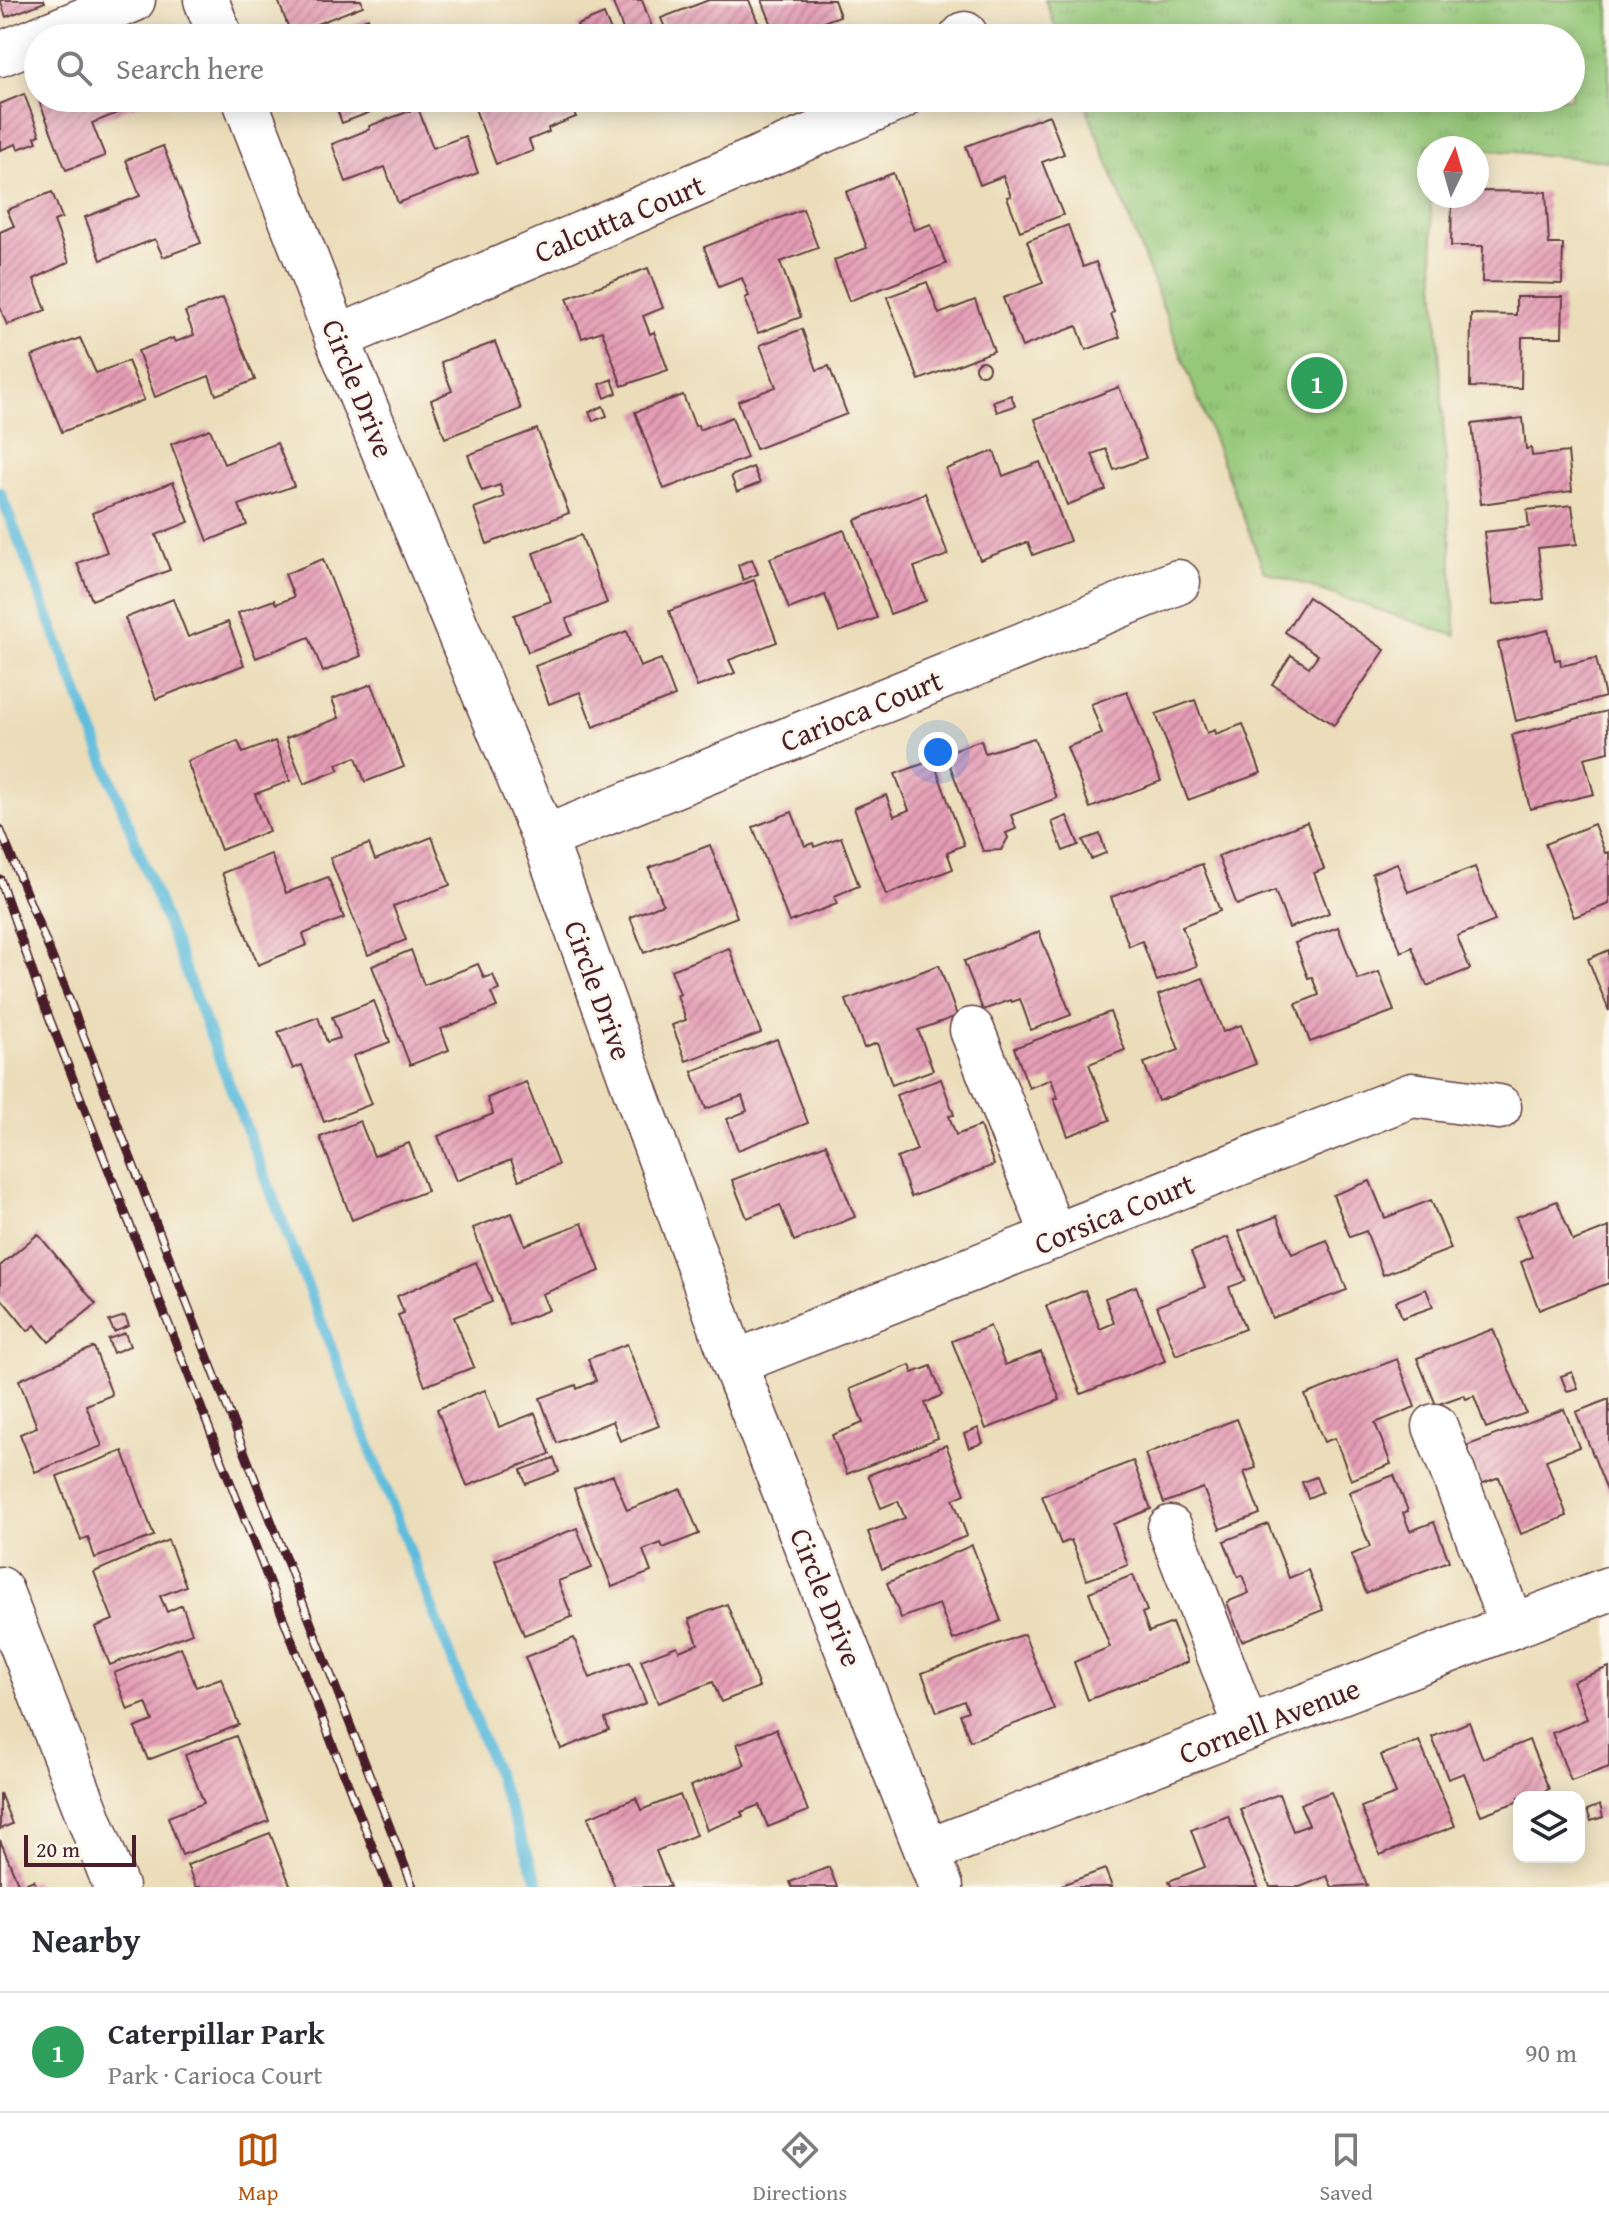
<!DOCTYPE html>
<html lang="en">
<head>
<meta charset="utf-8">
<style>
	body { margin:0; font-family:"Gentium Book Plus",serif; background:#f7f7f7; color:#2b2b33 }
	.controls { position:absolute; right:24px; bottom:24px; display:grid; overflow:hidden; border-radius:16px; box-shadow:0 4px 20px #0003 }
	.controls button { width:72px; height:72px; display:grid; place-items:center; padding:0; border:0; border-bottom:2px solid #e1e1e2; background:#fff; color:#2b2b33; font:40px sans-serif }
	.compass { position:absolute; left:1417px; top:136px; width:72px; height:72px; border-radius:50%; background:#fff; box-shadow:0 4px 20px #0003; rotate:5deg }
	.scale { position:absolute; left:24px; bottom:20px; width:112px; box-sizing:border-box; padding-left:8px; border:4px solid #4a1f2b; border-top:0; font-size:22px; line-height:28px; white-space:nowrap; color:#4a1f2b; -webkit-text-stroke:6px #fbf7ec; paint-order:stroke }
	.you { position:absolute; left:938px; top:752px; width:28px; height:28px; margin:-20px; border:6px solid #fff; border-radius:50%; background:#1a73e8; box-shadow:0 0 0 12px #1a73e833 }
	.badge { display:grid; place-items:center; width:52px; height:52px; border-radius:50%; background:#b45309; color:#fff; font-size:26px; font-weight:700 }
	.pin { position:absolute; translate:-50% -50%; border:4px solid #fff; box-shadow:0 2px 8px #0006 }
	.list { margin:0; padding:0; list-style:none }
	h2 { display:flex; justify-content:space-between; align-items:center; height:104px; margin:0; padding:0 32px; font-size:34px }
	h2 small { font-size:26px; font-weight:400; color:#7c7c81 }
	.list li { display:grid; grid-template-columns:52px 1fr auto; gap:24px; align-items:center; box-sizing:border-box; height:120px; padding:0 32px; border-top:2px solid #e1e1e2 }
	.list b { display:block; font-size:30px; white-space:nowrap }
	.list p { margin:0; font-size:26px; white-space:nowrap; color:#7c7c81 }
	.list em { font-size:26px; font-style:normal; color:#7c7c81 }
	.icon { flex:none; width:44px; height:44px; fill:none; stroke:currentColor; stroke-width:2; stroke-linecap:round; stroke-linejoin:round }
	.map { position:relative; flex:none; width:1609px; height:1887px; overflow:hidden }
	.search { position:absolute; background:#fff; box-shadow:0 4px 20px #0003; left:24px; right:24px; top:24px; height:88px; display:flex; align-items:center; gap:20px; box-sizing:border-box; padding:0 28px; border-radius:44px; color:#7c7c81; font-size:30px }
	.sheet { height:224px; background:#fff }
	nav { display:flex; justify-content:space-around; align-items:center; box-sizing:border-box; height:112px; border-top:2px solid #e1e1e2; background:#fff; font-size:22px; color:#7c7c81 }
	nav a { display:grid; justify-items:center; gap:4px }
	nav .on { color:#b45309 }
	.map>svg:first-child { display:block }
	.park { fill:url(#park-tufts); stroke:#707452; stroke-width:2 }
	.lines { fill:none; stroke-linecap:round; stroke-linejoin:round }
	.stream { stroke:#5dbbdb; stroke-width:11 }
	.building { fill:url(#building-hatch) }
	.minor-casing { stroke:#623c40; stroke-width:47 }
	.minor { stroke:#fff; stroke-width:44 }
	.rail-casing { stroke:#4a1f2b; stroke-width:9 }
	.rail { stroke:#fbf7ec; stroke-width:6; stroke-dasharray:18; stroke-linecap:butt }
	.labels { text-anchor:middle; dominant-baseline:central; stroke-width:6; stroke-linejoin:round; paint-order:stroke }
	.street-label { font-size:30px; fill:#4a1f2b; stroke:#fbf7ec }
</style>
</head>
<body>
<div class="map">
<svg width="1609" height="1887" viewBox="0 0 1609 1887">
	<defs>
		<pattern id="park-tufts" width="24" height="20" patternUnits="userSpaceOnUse" patternTransform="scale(2)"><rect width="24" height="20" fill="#95c879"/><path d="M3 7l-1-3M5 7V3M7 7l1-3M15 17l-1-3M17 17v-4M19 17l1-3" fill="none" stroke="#82ab69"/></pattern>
		<pattern id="building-hatch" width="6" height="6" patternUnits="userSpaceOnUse" patternTransform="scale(2)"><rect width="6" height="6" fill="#e49cb5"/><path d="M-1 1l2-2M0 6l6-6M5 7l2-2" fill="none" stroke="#bb7f93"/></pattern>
	</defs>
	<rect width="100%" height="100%" fill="#fbf7ec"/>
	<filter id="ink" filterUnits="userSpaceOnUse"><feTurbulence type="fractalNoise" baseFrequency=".0125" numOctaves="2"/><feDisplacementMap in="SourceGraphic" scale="16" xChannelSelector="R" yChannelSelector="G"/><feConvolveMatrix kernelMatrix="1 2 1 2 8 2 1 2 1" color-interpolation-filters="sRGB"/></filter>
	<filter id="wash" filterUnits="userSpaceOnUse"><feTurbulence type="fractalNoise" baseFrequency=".006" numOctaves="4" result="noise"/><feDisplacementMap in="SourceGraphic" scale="32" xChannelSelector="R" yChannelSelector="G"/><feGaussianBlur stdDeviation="1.8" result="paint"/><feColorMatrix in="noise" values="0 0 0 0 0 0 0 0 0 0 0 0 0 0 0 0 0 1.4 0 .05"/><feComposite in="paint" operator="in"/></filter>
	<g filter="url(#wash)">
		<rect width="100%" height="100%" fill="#ebddb9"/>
		<polygon class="park" points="1045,0 1609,0 1609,161 1427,144 1456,636 1264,571 1083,98 1571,98 1571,38 1060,38"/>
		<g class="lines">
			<polyline class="stream" points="0,492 540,1887"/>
		</g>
		<g id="blocks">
			<g class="building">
				<polygon points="0,0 44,0 45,2 6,17"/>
				<polygon points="278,0 361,0 363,6 291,34"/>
				<polygon points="620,0 642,0 656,38 582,38 577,25 604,14 613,36 624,32 613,3"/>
				<polygon points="709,0 749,0 764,38 669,38 661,18"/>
				<polygon points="762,0 834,0 840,16 814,25 819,38 777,38"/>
				<polygon points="368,18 376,38 315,38"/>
				<polygon points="38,70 38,98 29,74"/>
				<polygon points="24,94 40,135 35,137 37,142 18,149 16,144 0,150 0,104"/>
				<polygon points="38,98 147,98 148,101 92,123 105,156 66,170"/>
				<polygon points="333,98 399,98 400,101 342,123"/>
				<polygon points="471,98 568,98 576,117 548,128 549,132 529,140 533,151 496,164"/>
				<polygon points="642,98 668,98 645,107"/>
				<polygon points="418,108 433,148 465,136 478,173 398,203 385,167 346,182 332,144 370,129 369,126"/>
				<polygon points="1049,115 1064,154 1042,162 1063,215 1020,231 1007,197 1011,196 1003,176 980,185 966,146"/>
				<polygon points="163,146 201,243 163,257 155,239 101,260 85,217 140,196 126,160"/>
				<polygon points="893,173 914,230 931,224 946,264 849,301 834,260 867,248 846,192"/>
				<polygon points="1477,191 1546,192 1549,244 1563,244 1562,284 1482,282 1483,246 1451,246 1452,196 1477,196"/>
				<polygon points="52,192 62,218 54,221 69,262 34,279 46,310 7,325 0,307 0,232 14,226 7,210"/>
				<polygon points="803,209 818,248 780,262 801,317 758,333 745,298 749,296 742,278 719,287 704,247"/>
				<polygon points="1068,225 1083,267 1096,262 1114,312 1111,314 1120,337 1086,350 1077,326 1022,347 1003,298 1043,283 1027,241"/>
				<polygon points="648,268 663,308 643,316 650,334 654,332 668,370 622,386 602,331 582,338 567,298"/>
				<polygon points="927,282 939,314 975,300 994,351 919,380 887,297"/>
				<polygon points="1516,297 1563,297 1562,337 1522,337 1521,388 1470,387 1471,314 1516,315"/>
				<polygon points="223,298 255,380 216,395 209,376 155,397 138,351 173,338 175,342 194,335 185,312"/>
				<polygon points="802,329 817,370 829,366 847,414 756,449 738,401 776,387 760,345"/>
				<polygon points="80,338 96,373 128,361 144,400 62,432 32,356"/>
				<polygon points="495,342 521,409 445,438 431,400 452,391 441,362"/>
				<circle cx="982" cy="368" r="7"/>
				<polygon points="612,379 617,393 605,398 600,384"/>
				<polygon points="1119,387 1146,458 1114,470 1106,449 1092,454 1106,490 1067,505 1035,419"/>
				<polygon points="683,395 695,426 698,425 699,430 732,417 747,458 664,489 635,412"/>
				<polygon points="1011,395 1015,406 997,412 993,401"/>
				<polygon points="603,406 607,416 593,421 589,412"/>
				<polygon points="1523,418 1526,449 1531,448 1532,456 1568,452 1572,491 1481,504 1472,424"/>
				<polygon points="210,429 224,464 277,443 294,486 239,505 247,525 208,541 171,444"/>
				<polygon points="537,429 569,513 487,544 474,508 504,497 500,485 482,491 468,455"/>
				<polygon points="994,451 1003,476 1040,462 1070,541 1033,555 1028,542 980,560 946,469"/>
				<polygon points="753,467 760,483 737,492 731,476"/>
				<polygon points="173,482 189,522 156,535 170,570 92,600 77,563 107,552 92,513"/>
				<polygon points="925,493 948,555 914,567 926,601 890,614 855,520"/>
				<polygon points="1572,505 1577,544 1538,548 1544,599 1493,605 1484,532 1529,527 1527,510"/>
				<polygon points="844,530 877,618 839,632 825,595 789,609 770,558"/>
				<polygon points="581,535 607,603 566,619 572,635 528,652 514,615 551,601 533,553"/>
				<polygon points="323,559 361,656 323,672 309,637 256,658 238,613 274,600 276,604 294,597 285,574"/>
				<polygon points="752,559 758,574 743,580 738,565"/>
				<polygon points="754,580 777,642 729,660 735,673 697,687 669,611"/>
				<polygon points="1308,597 1385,650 1334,725 1272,684 1291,655 1309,667 1318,655 1285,632"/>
				<polygon points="173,599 188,637 228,622 244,665 156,699 125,618"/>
				<polygon points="1548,630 1555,660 1560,659 1561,666 1596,658 1605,697 1516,721 1498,643"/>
				<polygon points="627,631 640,667 661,659 675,696 593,727 580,692 549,704 535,666"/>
				<polygon points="372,684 404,767 365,782 356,757 337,764 339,770 304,784 286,738 339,718 332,699"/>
				<polygon points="1127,691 1161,781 1090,808 1067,747 1102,734 1091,704"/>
				<polygon points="1195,700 1207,733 1215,730 1216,734 1243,724 1261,773 1188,800 1156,714"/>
				<polygon points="1607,711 1609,752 1584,758 1594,794 1530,809 1512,735"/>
				<polygon points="1034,738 1057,798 1011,815 1016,829 1006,833 1008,838 1001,850 983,851 945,753 981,740 985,753"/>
				<polygon points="238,741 243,753 275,741 290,781 255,794 269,831 221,850 187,761"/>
				<polygon points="933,760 964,845 947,852 953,869 886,895 854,808 886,795 894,816 909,810 895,774"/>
				<polygon points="792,812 805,846 813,843 814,847 841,837 859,886 834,896 837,904 789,922 753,827"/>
				<polygon points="1067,816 1079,845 1063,851 1052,822"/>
				<polygon points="1307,822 1324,869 1314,873 1329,913 1289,928 1275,891 1237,905 1218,856"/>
				<polygon points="1594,824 1605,853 1609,852 1609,904 1574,917 1545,844"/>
				<polygon points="1100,834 1106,853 1091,859 1083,840"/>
				<polygon points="432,837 450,885 393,906 406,940 368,955 330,858 369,844 375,860"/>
				<polygon points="710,845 737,917 644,953 630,917 663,904 649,868"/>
				<polygon points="271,854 286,893 328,877 344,918 303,934 307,945 258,965 222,873"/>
				<polygon points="1397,863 1408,892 1475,867 1495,921 1457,936 1470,969 1427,986 1412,947 1401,952 1372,873"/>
				<polygon points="1202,864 1220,911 1182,926 1197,966 1157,981 1142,941 1129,946 1111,897"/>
				<polygon points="1338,927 1358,980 1379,972 1394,1011 1310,1042 1296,1004 1319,995 1312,977 1308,978 1295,943"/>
				<polygon points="1039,932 1071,1015 1031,1030 1020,999 1012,1002 1011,1000 983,1010 964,961"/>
				<polygon points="729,948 761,1033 686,1061 672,1025 686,1020 677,996 680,994 671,970"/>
				<polygon points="411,950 424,985 478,964 484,978 493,975 499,990 491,993 497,1007 441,1029 449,1050 410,1065 372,966"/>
				<polygon points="1609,950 1609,1011 1588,959"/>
				<polygon points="939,965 957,1016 918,1030 933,1070 892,1085 877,1043 864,1048 846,1000"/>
				<polygon points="1203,978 1223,1032 1241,1025 1256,1064 1158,1101 1144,1063 1179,1050 1158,995"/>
				<polygon points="374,1001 390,1042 353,1056 372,1104 324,1122 302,1065 293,1069 278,1032 318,1017 327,1042 340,1038 332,1017"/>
				<polygon points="1110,1012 1125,1050 1089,1064 1110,1120 1068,1136 1054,1099 1058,1098 1051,1079 1029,1088 1014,1048"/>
				<polygon points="777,1039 808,1123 738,1150 727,1119 747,1111 742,1096 706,1109 692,1071"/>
				<polygon points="941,1079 954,1115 949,1116 956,1135 980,1126 994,1165 911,1197 897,1158 917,1150 896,1095"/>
				<polygon points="526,1082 558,1165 519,1180 511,1160 456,1181 438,1136 493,1114 487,1098"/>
				<polygon points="360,1121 374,1156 409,1143 427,1191 352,1220 320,1137"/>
				<polygon points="826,1144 855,1217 794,1241 780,1205 747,1218 732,1180"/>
				<polygon points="1370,1181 1385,1218 1431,1200 1451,1249 1383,1275 1366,1231 1350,1237 1333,1195"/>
				<polygon points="1557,1201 1573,1241 1609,1227 1609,1283 1539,1310 1521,1262 1532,1257 1516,1217"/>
				<polygon points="512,1213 525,1245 582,1223 600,1271 542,1294 549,1310 510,1325 473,1228"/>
				<polygon points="1277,1216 1292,1254 1327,1240 1347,1290 1272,1318 1239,1231"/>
				<polygon points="38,1234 96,1304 49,1342 35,1325 28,1331 0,1297 0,1266"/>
				<polygon points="1228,1237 1246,1281 1229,1287 1245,1329 1176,1355 1157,1306 1205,1287 1191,1252"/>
				<polygon points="476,1262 492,1302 454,1317 474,1367 425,1386 398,1315 404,1313 397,1296"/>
				<polygon points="1136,1286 1165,1361 1081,1394 1046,1306 1085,1290 1100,1329 1114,1323 1105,1298"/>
				<polygon points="1426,1289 1433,1307 1402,1318 1396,1301"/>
				<polygon points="125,1316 129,1326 114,1332 109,1321"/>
				<polygon points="990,1326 1005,1365 1041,1352 1060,1400 986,1429 952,1341"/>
				<polygon points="1493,1329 1526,1413 1486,1428 1474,1396 1466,1399 1464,1395 1436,1405 1417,1358"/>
				<polygon points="125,1333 130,1346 113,1353 108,1339"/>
				<polygon points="627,1344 659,1426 620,1441 613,1421 557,1443 540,1398 576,1385 577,1389 596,1381 588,1359"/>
				<polygon points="94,1347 112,1395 86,1405 102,1446 35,1472 20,1434 37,1427 19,1380"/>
				<polygon points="1397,1359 1415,1407 1375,1423 1391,1464 1351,1480 1335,1438 1324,1442 1305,1395"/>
				<polygon points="910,1365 913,1373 931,1366 942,1395 925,1403 938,1438 847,1474 832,1435 863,1423 850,1389"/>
				<polygon points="1572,1372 1578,1388 1567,1391 1561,1376"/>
				<polygon points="485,1390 499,1427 535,1413 550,1454 467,1486 437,1409"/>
				<polygon points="1609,1399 1609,1495 1576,1412"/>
				<polygon points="1564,1409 1579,1447 1546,1460 1567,1516 1521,1534 1499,1477 1481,1484 1466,1446"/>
				<polygon points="1237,1419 1256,1468 1244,1472 1260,1514 1220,1529 1203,1488 1164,1503 1145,1454"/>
				<polygon points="978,1428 983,1443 969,1448 964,1434"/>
				<polygon points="946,1445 965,1494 953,1499 967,1536 882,1569 868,1532 905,1518 898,1501 881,1508 868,1475"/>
				<polygon points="123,1451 154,1536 95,1558 88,1537 81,1540 57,1476"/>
				<polygon points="554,1458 559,1472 526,1484 521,1470"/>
				<polygon points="1133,1461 1151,1509 1113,1524 1128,1565 1087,1580 1071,1540 1061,1544 1042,1496"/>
				<polygon points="613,1475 627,1510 681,1489 699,1534 663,1548 661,1543 643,1550 651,1572 612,1587 574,1489"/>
				<polygon points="1394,1475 1408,1511 1403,1513 1410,1531 1434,1522 1449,1561 1366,1593 1351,1555 1370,1547 1349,1492"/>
				<polygon points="1316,1477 1322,1492 1308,1498 1302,1482"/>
				<polygon points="1268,1524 1289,1578 1308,1570 1323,1610 1242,1641 1227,1602 1249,1593 1242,1575 1238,1577 1224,1541"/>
				<polygon points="577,1528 592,1568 558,1581 572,1617 524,1635 495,1560"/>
				<polygon points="168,1540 186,1586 160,1596 167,1612 182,1605 192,1633 110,1665 95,1627 113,1620 94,1572"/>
				<polygon points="972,1545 1001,1621 953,1640 939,1604 901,1618 887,1583"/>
				<polygon points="1133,1575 1147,1611 1142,1613 1149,1632 1172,1623 1188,1662 1088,1700 1074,1662 1110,1647 1089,1592"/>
				<polygon points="727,1604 759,1687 721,1702 713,1682 658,1703 641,1660 677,1646 679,1651 698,1644 689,1619"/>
				<polygon points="1024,1634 1054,1709 970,1741 960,1714 968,1711 964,1701 937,1712 922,1673"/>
				<polygon points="574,1638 590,1678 630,1662 646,1703 605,1719 609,1730 561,1749 525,1657"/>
				<polygon points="181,1647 196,1687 221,1678 239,1725 148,1760 135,1728 153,1721 146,1703 128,1710 114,1673"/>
				<polygon points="1609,1667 1609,1767 1571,1781 1552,1733 1587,1719 1573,1681"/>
				<polygon points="1469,1722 1483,1759 1529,1740 1549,1789 1529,1797 1519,1797 1519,1801 1481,1815 1464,1773 1448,1779 1432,1737"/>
				<polygon points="776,1729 808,1811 768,1827 759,1805 741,1812 743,1816 707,1830 690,1786 745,1765 737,1744"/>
				<polygon points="236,1736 269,1821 182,1855 168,1817 204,1803 185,1755"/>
				<polygon points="1419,1741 1455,1826 1380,1855 1361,1807 1396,1794 1381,1755"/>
				<polygon points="1331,1792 1367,1885 1332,1887 1327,1876 1300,1887 1270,1887 1240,1809 1279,1794 1293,1831 1309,1825 1300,1804"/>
				<polygon points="0,1793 12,1824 0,1829"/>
				<polygon points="680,1795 696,1835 656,1851 670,1887 615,1887 588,1817 636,1798 641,1810"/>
				<polygon points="1600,1805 1603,1817 1591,1821 1587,1810"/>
				<polygon points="1228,1816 1258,1887 1172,1887 1169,1881 1205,1867 1191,1830"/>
				<polygon points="270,1833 291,1887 196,1887 187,1865"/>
				<polygon points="0,1840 19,1886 34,1880 37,1887 0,1887"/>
				<polygon points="829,1867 837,1887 792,1887 790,1882"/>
				<polygon points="1105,1869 1112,1887 1056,1887"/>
			</g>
		</g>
	</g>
	<g filter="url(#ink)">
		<use href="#blocks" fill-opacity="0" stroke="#623c40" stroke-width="2"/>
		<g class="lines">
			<defs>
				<g id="minor">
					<polyline points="206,0 221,38"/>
					<polyline points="40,38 133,0"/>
					<polyline points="961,38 965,34"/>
					<polyline points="0,54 38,39"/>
					<polyline points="244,98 337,338 544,838 734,1363 941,1887"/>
					<polyline points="337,338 900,98"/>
					<polyline points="544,838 1178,582"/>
					<polyline points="972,1030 1054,1237"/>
					<polyline points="734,1363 1412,1095 1499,1107"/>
					<polyline points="1435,1426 1512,1626"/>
					<polyline points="1170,1528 1247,1728"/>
					<polyline points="0,1589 116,1887"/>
					<polyline points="928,1851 1609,1589"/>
				</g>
			</defs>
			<use href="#minor" class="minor-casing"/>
			<use href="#minor" class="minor"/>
			<defs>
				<g id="rail">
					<polyline points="0,829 66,991 413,1887"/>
					<polyline points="0,879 42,999 388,1887"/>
				</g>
			</defs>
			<use href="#rail" class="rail-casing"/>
			<use href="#rail" class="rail"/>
		</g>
	</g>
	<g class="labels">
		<g class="street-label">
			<text transform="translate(619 218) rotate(-23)">Calcutta Court</text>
			<text transform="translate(359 388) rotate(68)">Circle Drive</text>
			<text transform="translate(861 710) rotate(-22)">Carioca Court</text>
			<text transform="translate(599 990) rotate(70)">Circle Drive</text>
			<text transform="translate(1114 1213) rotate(-22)">Corsica Court</text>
			<text transform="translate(827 1597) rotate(68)">Circle Drive</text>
			<text transform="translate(1269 1720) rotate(-21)">Cornell Avenue</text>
		</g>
	</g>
</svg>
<div class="controls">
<button><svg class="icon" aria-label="layers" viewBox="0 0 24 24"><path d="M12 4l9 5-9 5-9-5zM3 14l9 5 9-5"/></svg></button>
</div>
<svg class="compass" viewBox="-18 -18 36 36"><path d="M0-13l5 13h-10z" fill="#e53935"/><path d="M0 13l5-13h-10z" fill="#7c7c81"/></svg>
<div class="scale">20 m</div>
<div class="you"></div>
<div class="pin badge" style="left:1317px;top:383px;background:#2e9e5b">1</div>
<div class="search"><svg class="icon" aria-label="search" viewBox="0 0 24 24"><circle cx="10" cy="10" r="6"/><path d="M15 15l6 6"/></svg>Search here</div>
</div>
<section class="sheet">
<h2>Nearby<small></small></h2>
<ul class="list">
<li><span class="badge" style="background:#2e9e5b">1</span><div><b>Caterpillar Park</b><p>Park · Carioca Court</p></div><em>90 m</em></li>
</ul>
</section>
<nav>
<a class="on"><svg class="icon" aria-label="map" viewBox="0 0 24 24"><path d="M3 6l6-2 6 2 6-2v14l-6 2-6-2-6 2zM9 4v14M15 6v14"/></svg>Map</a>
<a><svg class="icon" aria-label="directions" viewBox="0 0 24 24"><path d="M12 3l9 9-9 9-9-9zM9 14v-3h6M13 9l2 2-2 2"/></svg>Directions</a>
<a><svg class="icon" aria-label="saved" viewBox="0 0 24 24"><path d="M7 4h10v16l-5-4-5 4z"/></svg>Saved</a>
</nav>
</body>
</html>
